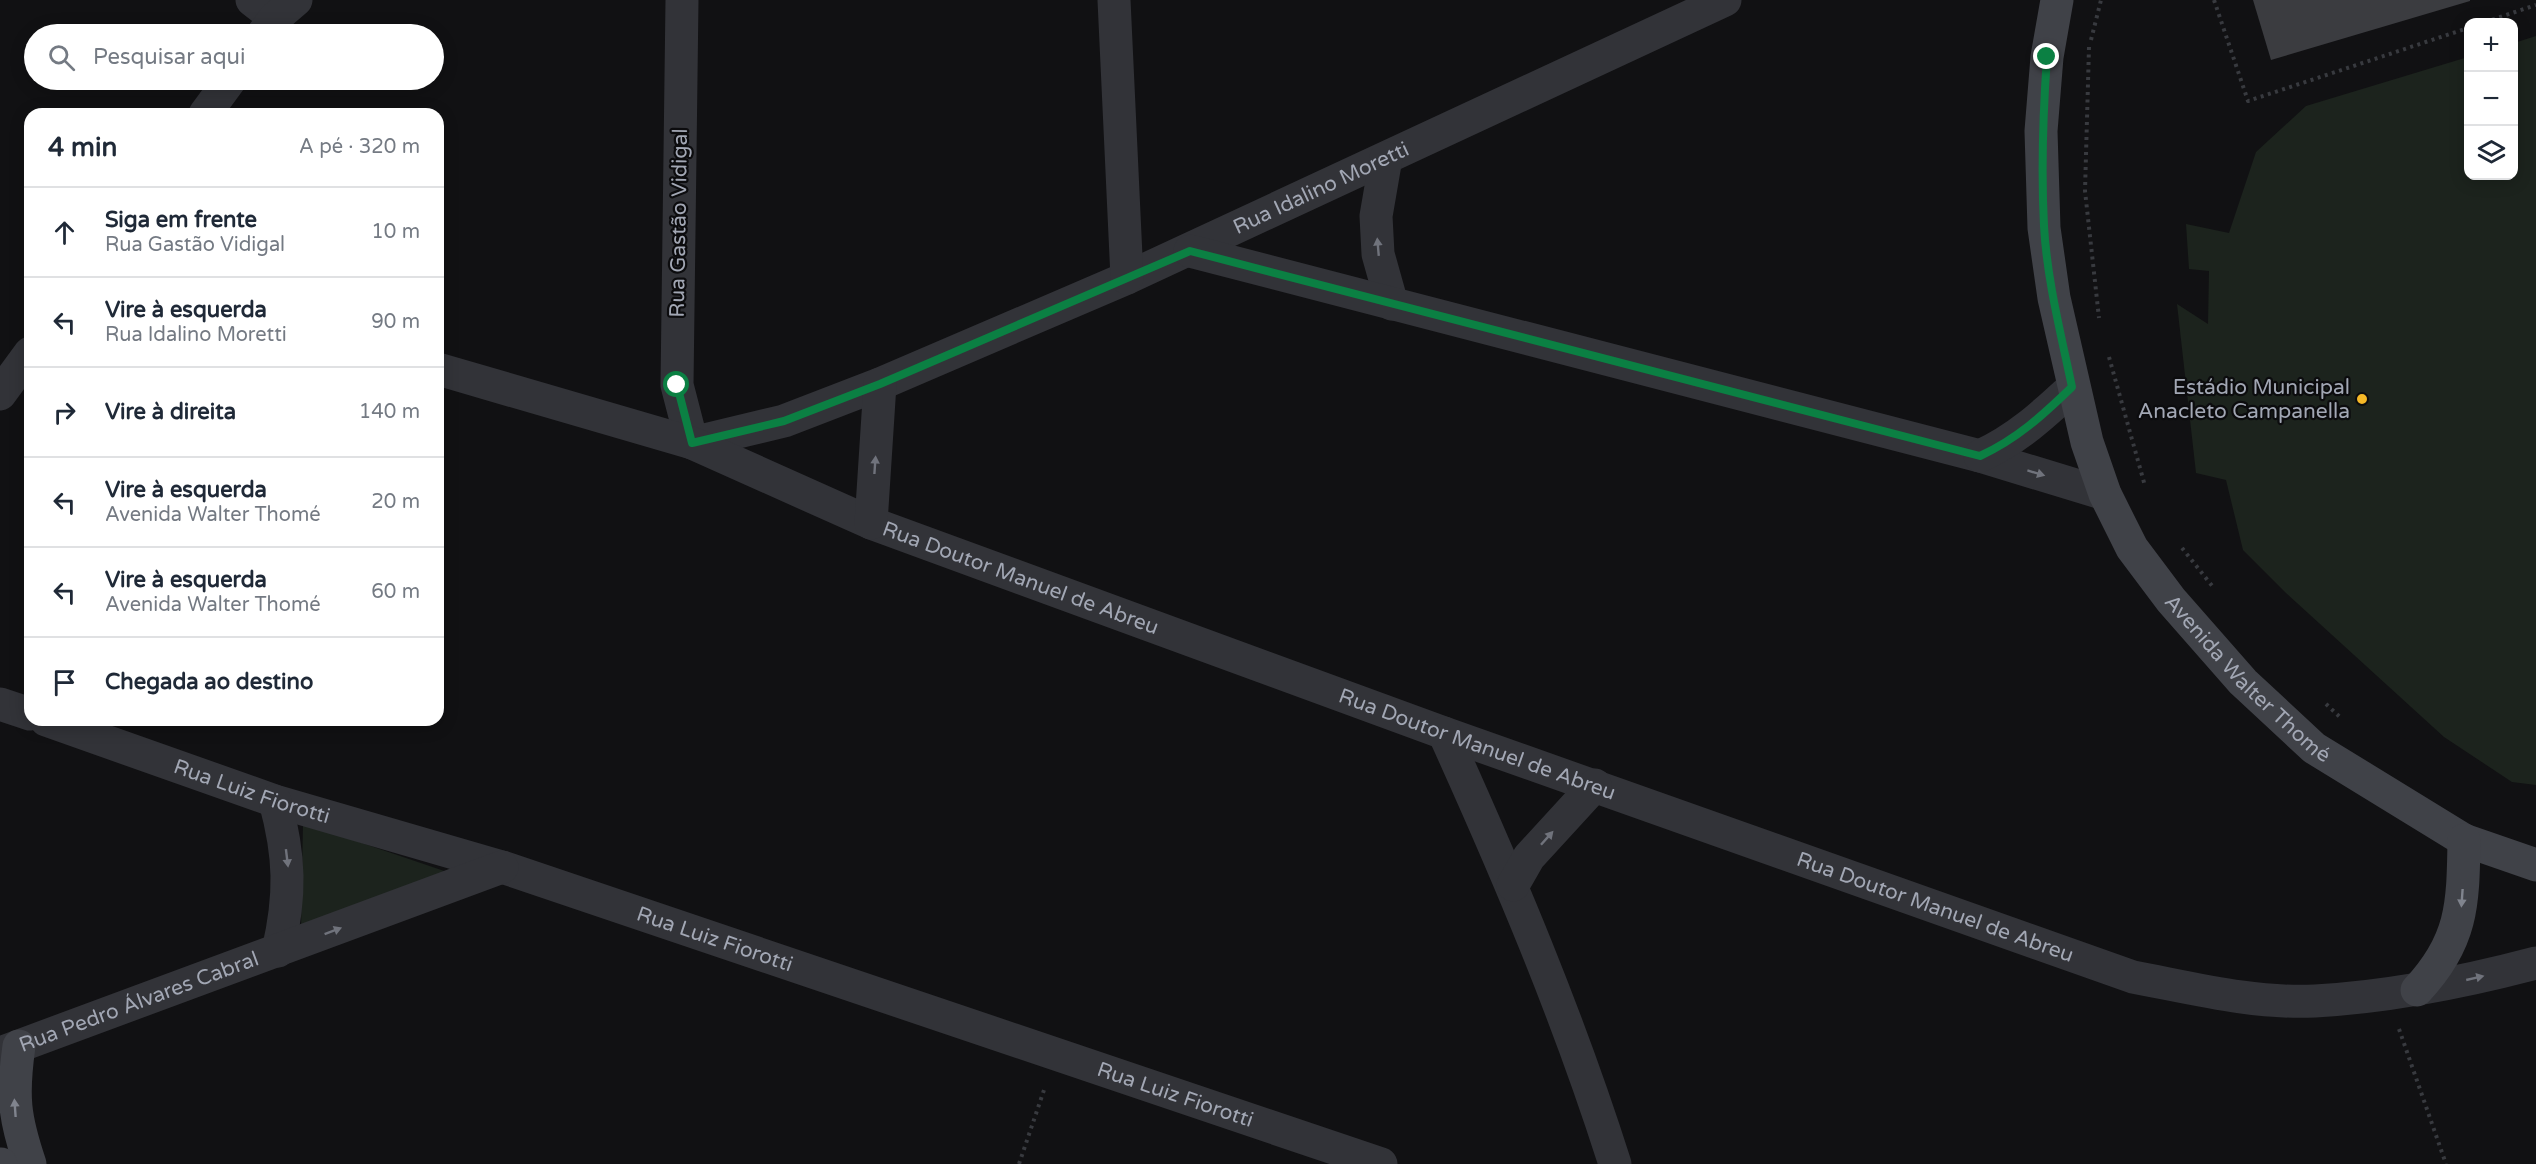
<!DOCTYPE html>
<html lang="pt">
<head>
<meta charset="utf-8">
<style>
	body { margin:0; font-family:"Varela Round",sans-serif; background:#f2f2f3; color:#1f2937 }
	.controls { position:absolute; right:18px; top:18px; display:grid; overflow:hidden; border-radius:12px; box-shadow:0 3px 15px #0003 }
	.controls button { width:54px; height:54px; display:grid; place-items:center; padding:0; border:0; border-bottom:2px solid #e0e1e3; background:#fff; color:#1f2937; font:30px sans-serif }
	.stop { position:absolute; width:18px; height:18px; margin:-14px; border:4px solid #0b8043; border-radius:50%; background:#fff }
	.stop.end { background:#0b8043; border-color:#fff; box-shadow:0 2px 6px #0008 }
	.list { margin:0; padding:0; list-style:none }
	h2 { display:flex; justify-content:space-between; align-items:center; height:78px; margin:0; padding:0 24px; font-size:26px }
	h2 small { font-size:20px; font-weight:400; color:#747a83 }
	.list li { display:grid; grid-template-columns:39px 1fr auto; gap:18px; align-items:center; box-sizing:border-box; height:90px; padding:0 24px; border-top:2px solid #e0e1e3 }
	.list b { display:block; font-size:22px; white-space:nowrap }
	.list p { margin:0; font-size:20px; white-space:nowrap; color:#747a83 }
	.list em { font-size:20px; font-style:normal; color:#747a83 }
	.icon { flex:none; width:33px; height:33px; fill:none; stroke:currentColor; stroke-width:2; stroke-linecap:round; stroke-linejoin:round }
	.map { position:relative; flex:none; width:2536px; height:1164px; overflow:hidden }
	.search { position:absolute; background:#fff; box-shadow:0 3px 15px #0003; left:24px; top:24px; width:420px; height:66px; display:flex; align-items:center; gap:15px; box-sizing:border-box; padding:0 21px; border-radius:33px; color:#747a83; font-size:22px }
	.panel { position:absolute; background:#fff; box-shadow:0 3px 15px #0003; left:24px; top:108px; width:420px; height:618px; border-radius:18px }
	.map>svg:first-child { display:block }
	.green { fill:#1c231d }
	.building { fill:#3b3c40 }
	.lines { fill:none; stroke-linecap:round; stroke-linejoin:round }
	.path { stroke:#383a3f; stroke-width:4; stroke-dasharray:3 4.5; stroke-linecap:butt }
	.street { stroke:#323338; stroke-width:33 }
	.secondary { stroke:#404248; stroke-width:33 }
	.oneway { fill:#70737c }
	.oneway2 { fill:#80848e }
	.route { stroke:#0b8043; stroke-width:8 }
	.poi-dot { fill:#f5b827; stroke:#0c0c0e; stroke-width:2 }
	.labels { text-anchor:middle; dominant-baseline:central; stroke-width:4.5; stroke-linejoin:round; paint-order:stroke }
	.street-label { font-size:21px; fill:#a2a7b4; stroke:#0c0c0e }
	.poi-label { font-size:21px; fill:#a2a7b4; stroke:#0c0c0e; text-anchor:end }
</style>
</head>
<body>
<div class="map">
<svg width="2536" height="1164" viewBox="0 0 2536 1164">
	<rect width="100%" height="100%" fill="#111113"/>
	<g class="green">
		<polygon points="2536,36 2536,785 2512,782 2444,737 2286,593 2243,550 2226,480 2196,473 2177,304 2208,324 2209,271 2189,269 2186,224 2229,233 2256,152 2306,106 2468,57 2468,176 2514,176 2514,43"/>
		<polygon points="303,823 459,876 301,931"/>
	</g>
	<polygon class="building" points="2253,0 2470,0 2470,1 2271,60"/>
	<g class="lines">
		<g class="path">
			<polyline points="2214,0 2248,101 2468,28"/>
			<polyline points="2485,22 2536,5"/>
			<polyline points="2091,40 2101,0"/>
			<polyline points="2089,47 2085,191 2099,318"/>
			<polyline points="2109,357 2145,486"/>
			<polyline points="2182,548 2213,587"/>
			<polyline points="2326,704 2342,719"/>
			<polyline points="2399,1029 2446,1164"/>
			<polyline points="1019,1164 1044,1090"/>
		</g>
		<g class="street">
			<polyline points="252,0 275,18"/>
			<path id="s1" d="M 682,0 L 677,385 L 692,443 L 784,421 L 880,384 L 1127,278 L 1725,0"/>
			<polyline points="1114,0 1127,278"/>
			<polyline points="263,34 275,18 296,0"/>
			<polyline points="205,114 230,80"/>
			<polyline points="1386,158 1376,216 1378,254 1392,304"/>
			<polyline points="1190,251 1980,456 2105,494"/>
			<path id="s2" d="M 438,369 L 692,443 L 871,523 L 1444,733 L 2133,977 C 2192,988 2254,1004 2315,1001 C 2390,997 2464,982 2536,963"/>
			<polyline points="0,394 30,353"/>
			<path d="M 1980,456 C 2017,439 2043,415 2072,388"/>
			<polyline points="871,523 880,384"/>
			<polyline points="0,704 30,714"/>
			<path id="s3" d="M 46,720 L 275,801 L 502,867 L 1381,1164"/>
			<path d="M 1444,733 C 1508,874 1568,1016 1615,1164"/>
			<path d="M 275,801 C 290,856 291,895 278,951"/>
			<polyline points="1513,885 1529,857 1595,785"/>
			<path id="s4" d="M 0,1053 L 502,867"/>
		</g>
		<g class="secondary">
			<path id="s5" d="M 2057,0 L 2047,57 L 2041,131 L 2044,228 L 2054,298 L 2087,442 L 2105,494 L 2132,548 L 2171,600 L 2243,682 L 2314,748 L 2464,840 L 2536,865"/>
			<path d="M 2417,990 C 2463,941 2463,904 2464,840"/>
			<path d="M 19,1046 C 12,1096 14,1117 30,1164"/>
			<polyline points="0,1164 1,1164"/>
		</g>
	</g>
	<defs><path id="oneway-solid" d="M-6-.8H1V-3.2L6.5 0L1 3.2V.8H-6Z" transform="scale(1.5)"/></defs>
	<g class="oneway">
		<use href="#oneway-solid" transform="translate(1378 247) rotate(-95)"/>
		<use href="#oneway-solid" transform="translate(875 465) rotate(-86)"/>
		<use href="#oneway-solid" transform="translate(2036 473) rotate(17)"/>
		<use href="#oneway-solid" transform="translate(1547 838) rotate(-48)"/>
		<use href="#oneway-solid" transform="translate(287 858) rotate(83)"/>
		<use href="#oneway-solid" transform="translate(333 931) rotate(-21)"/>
		<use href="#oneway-solid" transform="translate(2475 978) rotate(-13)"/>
	</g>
	<g class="oneway2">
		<use href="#oneway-solid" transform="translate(2462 898) rotate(94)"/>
		<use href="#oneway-solid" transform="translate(15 1108) rotate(-94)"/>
	</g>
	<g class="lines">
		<path class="route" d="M 677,385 L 692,443 L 784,421 L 880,384 L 1190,251 L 1980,456 C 2017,439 2043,415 2072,387 C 2061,334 2047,280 2044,226 C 2041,169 2043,113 2047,57"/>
	</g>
	<circle class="poi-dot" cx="2362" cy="399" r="6"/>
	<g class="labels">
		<g class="street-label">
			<text stroke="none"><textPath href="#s1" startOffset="1125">Rua Idalino Moretti</textPath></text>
			<text transform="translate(679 223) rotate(-89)">Rua Gastão Vidigal</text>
			<text stroke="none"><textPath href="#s2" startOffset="620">Rua Doutor Manuel de Abreu</textPath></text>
			<text stroke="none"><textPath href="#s5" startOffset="738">Avenida Walter Thomé</textPath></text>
			<text stroke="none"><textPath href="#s2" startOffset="1106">Rua Doutor Manuel de Abreu</textPath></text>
			<text stroke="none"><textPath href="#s3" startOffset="218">Rua Luiz Fiorotti</textPath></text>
			<text stroke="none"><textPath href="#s2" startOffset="1592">Rua Doutor Manuel de Abreu</textPath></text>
			<text stroke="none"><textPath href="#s3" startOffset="704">Rua Luiz Fiorotti</textPath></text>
			<text stroke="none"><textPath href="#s4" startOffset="148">Rua Pedro Álvares Cabral</textPath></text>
			<text stroke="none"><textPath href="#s3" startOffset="1190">Rua Luiz Fiorotti</textPath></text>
		</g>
		<g class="poi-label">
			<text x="2350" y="387">Estádio Municipal<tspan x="2350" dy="24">Anacleto Campanella</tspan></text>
		</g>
	</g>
</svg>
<div class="controls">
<button>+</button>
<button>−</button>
<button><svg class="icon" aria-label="layers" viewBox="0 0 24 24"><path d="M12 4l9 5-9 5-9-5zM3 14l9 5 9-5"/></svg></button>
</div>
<div class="stop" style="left:677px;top:385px"></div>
<div class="stop end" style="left:2047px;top:57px"></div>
<div class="search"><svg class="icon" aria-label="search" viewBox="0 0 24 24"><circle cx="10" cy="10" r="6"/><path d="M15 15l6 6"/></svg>Pesquisar aqui</div>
<section class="panel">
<h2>4 min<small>A pé · 320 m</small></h2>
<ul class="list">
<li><svg class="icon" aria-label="ahead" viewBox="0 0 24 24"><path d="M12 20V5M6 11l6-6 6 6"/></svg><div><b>Siga em frente</b><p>Rua Gastão Vidigal</p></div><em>10 m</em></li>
<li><svg class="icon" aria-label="left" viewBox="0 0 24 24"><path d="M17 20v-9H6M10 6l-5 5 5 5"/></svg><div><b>Vire à esquerda</b><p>Rua Idalino Moretti</p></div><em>90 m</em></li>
<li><svg class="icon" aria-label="right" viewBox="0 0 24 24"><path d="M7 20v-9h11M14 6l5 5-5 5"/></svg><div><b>Vire à direita</b></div><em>140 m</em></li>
<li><svg class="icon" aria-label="left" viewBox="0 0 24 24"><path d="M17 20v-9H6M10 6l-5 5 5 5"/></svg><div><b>Vire à esquerda</b><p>Avenida Walter Thomé</p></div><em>20 m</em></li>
<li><svg class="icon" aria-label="left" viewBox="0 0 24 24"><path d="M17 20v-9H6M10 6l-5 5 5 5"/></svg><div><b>Vire à esquerda</b><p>Avenida Walter Thomé</p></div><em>60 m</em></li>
<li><svg class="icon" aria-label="arrive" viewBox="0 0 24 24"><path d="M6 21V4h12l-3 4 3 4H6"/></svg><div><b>Chegada ao destino</b></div></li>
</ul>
</section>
</div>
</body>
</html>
